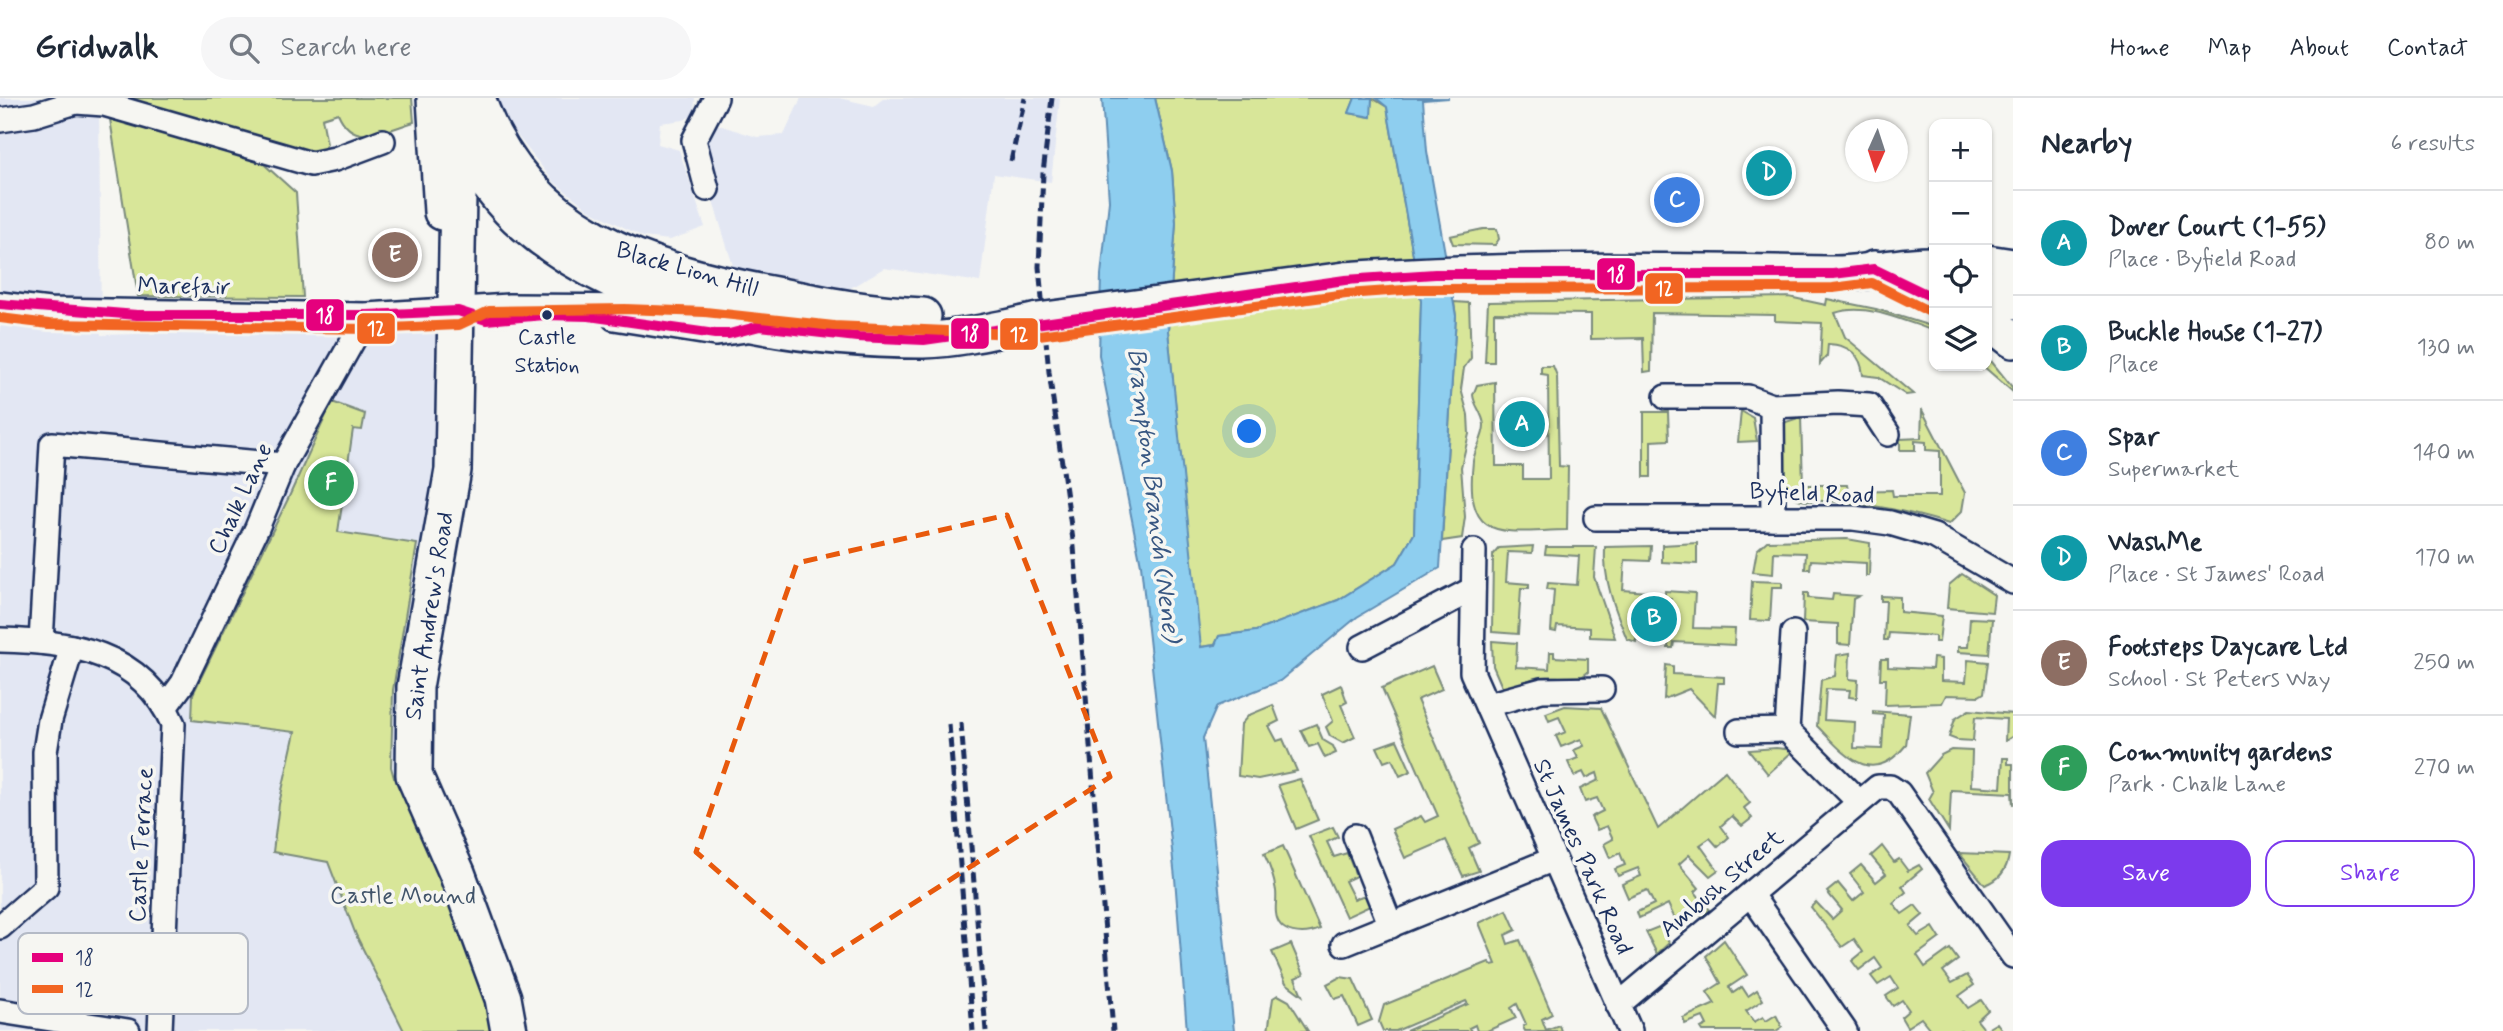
<!DOCTYPE html>
<html lang="en">
<head>
<meta charset="utf-8">
<style>
	body { margin:0; font-family:Mynerve,sans-serif; background:#f6f6f7; color:#1f2937 }
	.controls { position:absolute; right:21px; top:21px; display:grid; overflow:hidden; border-radius:14px; box-shadow:0 2px 5px #0004 }
	.controls button { width:63px; height:63px; display:grid; place-items:center; padding:0; border:0; border-bottom:2px solid #e0e1e3; background:#fff; color:#1f2937; font:35px sans-serif }
	.compass { position:absolute; left:1845px; top:21px; width:63px; height:63px; border-radius:50%; background:#fff; box-shadow:0 2px 5px #0004; rotate:183deg }
	.you { position:absolute; left:1250px; top:334px; width:24px; height:24px; margin:-18px; border:5px solid #fff; border-radius:50%; background:#1a73e8; box-shadow:0 0 0 10px #1a73e833 }
	.badge { display:grid; place-items:center; width:46px; height:46px; border-radius:50%; background:#7c3aed; color:#fff; font-size:23px; font-weight:700 }
	.pin { position:absolute; translate:-50% -50%; border:4px solid #fff; box-shadow:0 2px 7px #0006 }
	.list { margin:0; padding:0; list-style:none }
	h2 { display:flex; justify-content:space-between; align-items:center; height:91px; margin:0; padding:0 28px; font-size:30px }
	h2 small { font-size:23px; font-weight:400; color:#747a83 }
	.list li { display:grid; grid-template-columns:46px 1fr auto; gap:21px; align-items:center; box-sizing:border-box; height:105px; padding:0 28px; border-top:2px solid #e0e1e3 }
	.list b { display:block; font-size:26px; white-space:nowrap }
	.list p { margin:0; font-size:23px; white-space:nowrap; color:#747a83 }
	.list em { font-size:23px; font-style:normal; color:#747a83 }
	.actions { display:flex; gap:14px; padding:21px 28px }
	.actions a { flex:1; padding:16px 0; border:2px solid #7c3aed; border-radius:21px; text-align:center; font-size:24px; color:#7c3aed }
	.actions .main { background:#7c3aed; color:#fff }
	.icon { flex:none; width:38px; height:38px; fill:none; stroke:currentColor; stroke-width:2; stroke-linecap:round; stroke-linejoin:round }
	.map { position:relative; flex:none; width:2013px; height:933px; overflow:hidden }
	header { display:flex; align-items:center; gap:42px; box-sizing:border-box; height:98px; padding:0 35px; background:#fff; border-bottom:2px solid #e0e1e3 }
	header strong { font-size:33px }
	nav { display:flex; gap:38px; margin-inline-start:auto; font-size:24px }
	.search { width:490px; height:63px; background:#f6f6f7; display:flex; align-items:center; gap:18px; box-sizing:border-box; padding:0 24px; border-radius:38px; color:#747a83; font-size:26px }
	main { display:flex }
	aside { flex:1; background:#fff }
	.map>svg:first-child { display:block }
	.built { fill:#e3e7f3 }
	.green { fill:#d8e699; stroke:#7a8a7c; stroke-width:2 }
	.water { fill:#8eceef; stroke:#608eb5; stroke-width:2 }
	.lines { fill:none; stroke-linecap:round; stroke-linejoin:round }
	.minor-casing { stroke:#1b2f5e; stroke-width:28 }
	.primary-casing { stroke:#1b2f5e; stroke-width:40 }
	.minor { stroke:#f6f6f2; stroke-width:23 }
	.primary { stroke:#f6f6f2; stroke-width:35 }
	.rail { stroke:#1b2f5e; stroke-width:5; stroke-dasharray:10 5; stroke-linecap:butt }
	.primary-bridge-casing { stroke:#1b2f5e; stroke-width:40; stroke-linecap:butt }
	.primary-bridge { stroke:#f6f6f2; stroke-width:35 }
	.bus-1-casing { stroke:#f6f6f2; stroke-width:16 }
	.bus-2-casing { stroke:#f6f6f2; stroke-width:16 }
	.bus-1 { stroke:#e5007d; stroke-width:10 }
	.bus-2 { stroke:#f26522; stroke-width:10 }
	.marked { fill:none; stroke:#e8590c; stroke-width:5; stroke-dasharray:14 9; stroke-linejoin:round }
	.bus-dot { fill:#1b2f5e; stroke:#f6f6f2; stroke-width:2.5 }
	.labels { text-anchor:middle; dominant-baseline:central; stroke-width:7; stroke-linejoin:round; paint-order:stroke }
	.bus-label { font-size:22px; fill:#1b2f5e; stroke:#f6f6f2 }
	.street-label { font-size:24px; fill:#1b2f5e; stroke:#f6f6f2 }
	.park-label { font-size:24px; fill:#41546a; stroke:#f6f6f2 }
	.water-label { font-size:26px; font-style:italic; fill:#385782; stroke:#f6f6f2 }
	.key { fill:#f6f6f2; stroke:#b4bac6; stroke-width:2 }
	.key-label { font-size:19px; fill:#1b2f5e }
	.line-badge { stroke:#f6f6f2; stroke-width:2.5 }
	.badge-label { font-size:19px; text-anchor:middle; font-weight:bold; fill:#fff }
</style>
</head>
<body>
<header>
<strong>Gridwalk</strong>
<div class="search"><svg class="icon" aria-label="search" viewBox="0 0 24 24"><circle cx="10" cy="10" r="6"/><path d="M15 15l6 6"/></svg>Search here</div>
<nav><a>Home</a><a>Map</a><a>About</a><a>Contact</a></nav>
</header>
<main>
<div class="map">
<svg width="2013" height="933" viewBox="0 0 2013 933">
	<rect width="100%" height="100%" fill="#f6f6f2"/>
	<filter id="ink" filterUnits="userSpaceOnUse"><feTurbulence type="fractalNoise" baseFrequency=".0143" numOctaves="2"/><feDisplacementMap in="SourceGraphic" scale="14" xChannelSelector="R" yChannelSelector="G"/><feConvolveMatrix kernelMatrix="1 2 1 2 8 2 1 2 1" color-interpolation-filters="sRGB"/></filter>
	<g filter="url(#ink)">
		<g class="built">
			<polygon points="0,0 99,0 101,237 458,227 414,677 506,933 0,933"/>
			<polygon points="492,0 695,0 694,16 684,22 660,25 658,46 679,52 705,129 670,142 643,139 588,111 553,83 505,22"/>
			<polygon points="801,0 839,0 874,8 884,0 1060,0 1051,84 994,76 980,184 884,170 842,195 735,174 694,42 706,23 757,39 784,37"/>
		</g>
		<g class="green">
			<path d="M 114,0 L 412,0 L 414,24 C 384,33 353,51 338,15 L 322,20 L 327,46 L 322,53 L 303,58 Z"/>
			<polygon points="1155,0 1355,0 1349,15 1370,19 1372,0 1387,9 1421,203 1414,436 1397,465 1338,502 1256,533 1219,538 1215,547 1200,549 1168,233 1176,125 1172,73"/>
			<polygon points="110,21 257,60 296,95 303,199 138,198"/>
			<polygon points="1483,131 1497,131 1499,141 1495,147 1453,146 1450,138"/>
			<path d="M 1789,199 L 1826,207 L 1827,201 L 1876,211 L 1934,229 L 1934,233 C 1904,223 1866,204 1835,215 L 1845,239 L 1913,296 L 1906,297 L 1878,279 L 1863,277 C 1861,256 1849,247 1828,246 L 1827,258 L 1820,266 L 1822,225 L 1775,223 L 1775,217 L 1652,215 L 1651,273 L 1644,274 L 1643,240 L 1591,241 L 1591,216 L 1494,215 L 1494,264 L 1485,264 L 1488,204 Z"/>
			<polygon points="1454,204 1469,205 1471,260 1464,270 1461,291 1468,317 1469,336 1461,369 1465,419 1462,440 1442,443 1456,218"/>
			<polygon points="1987,258 2013,290 2013,294 1983,268 1987,268"/>
			<path d="M 1541,268 L 1553,268 L 1557,278 L 1559,368 L 1568,369 L 1567,432 C 1504,433 1464,448 1473,363 C 1475,350 1484,340 1484,327 C 1483,315 1474,308 1473,297 L 1477,287 L 1495,284 L 1496,368 L 1523,368 L 1523,381 L 1549,381 L 1548,277 L 1541,276 Z"/>
			<polygon points="332,304 365,316 362,332 353,331 338,434 417,446 393,592 391,669 394,680 414,677 509,933 404,933 356,837 328,764 273,754 279,706 295,634 192,622 193,596 288,401"/>
			<path d="M 1922,312 L 1965,395 L 1962,413 L 1949,426 C 1907,413 1866,404 1822,403 C 1809,403 1797,405 1788,393 C 1776,378 1782,349 1782,330 L 1786,324 L 1801,319 L 1803,387 L 1847,387 L 1848,393 L 1892,392 L 1893,398 L 1940,398 L 1940,353 L 1926,352 L 1926,344 L 1915,343 L 1915,352 L 1900,352 L 1900,341 L 1921,340 Z"/>
			<polygon points="1741,313 1753,320 1757,343 1738,344"/>
			<polygon points="1644,314 1668,314 1669,342 1651,343 1651,379 1644,379"/>
			<polygon points="1847,441 1870,445 1869,478 1866,478 1866,465 1811,462 1810,471 1805,471 1806,455 1774,454 1773,476 1753,474 1757,452 1767,443"/>
			<polygon points="1697,445 1697,466 1662,464 1662,447"/>
			<polygon points="1533,448 1532,455 1508,454 1506,484 1529,486 1529,490 1521,490 1518,536 1492,534 1493,457 1499,450"/>
			<path d="M 1651,448 L 1650,463 L 1625,462 L 1623,492 L 1647,494 L 1646,498 L 1639,498 L 1636,544 L 1627,541 C 1615,511 1603,482 1605,449 Z"/>
			<polygon points="1546,449 1596,449 1594,479 1615,540 1590,539 1590,530 1557,528 1556,534 1551,533 1554,492 1547,491 1548,485 1577,487 1579,458 1545,456"/>
			<polygon points="1962,476 1994,497 1992,514 1947,510 1949,487"/>
			<polygon points="1752,483 1782,484 1782,489 1772,489 1770,523 1750,522"/>
			<polygon points="1665,493 1695,495 1693,530 1735,531 1734,547 1674,544 1673,550 1668,550 1671,500 1665,499"/>
			<polygon points="1804,495 1808,495 1808,500 1832,502 1833,496 1859,498 1853,501 1850,547 1838,546 1838,526 1803,524"/>
			<polygon points="1881,498 1900,499 1900,514 1942,518 1939,544 1935,544 1935,538 1889,535 1888,542 1884,542 1886,503 1881,503"/>
			<polygon points="1970,520 1992,521 1989,556 1958,554 1958,549 1968,549"/>
			<path d="M 1492,543 L 1517,545 L 1516,569 L 1549,571 L 1550,554 L 1554,554 L 1554,559 L 1588,561 L 1588,574 L 1579,581 C 1566,580 1552,577 1539,579 C 1525,582 1517,591 1502,589 L 1493,568 Z"/>
			<path d="M 1850,555 L 1849,581 L 1858,582 L 1857,600 L 1849,599 L 1850,592 L 1826,591 L 1824,622 L 1855,624 L 1854,650 L 1882,651 L 1884,617 L 1873,616 L 1873,613 L 1910,616 L 1906,647 C 1870,691 1845,656 1817,628 L 1821,582 L 1835,578 L 1837,557 Z"/>
			<polygon points="1933,560 1941,561 1941,583 1966,584 1968,562 1988,564 1984,595 1979,598 1946,597 1942,605 1885,607 1886,581 1880,581 1881,561 1888,561 1888,569 1932,571"/>
			<polygon points="1666,567 1673,568 1673,576 1724,579 1724,585 1718,585 1715,618 1689,591 1664,601"/>
			<polygon points="1432,568 1442,591 1417,602 1479,745 1469,750 1479,773 1463,778 1446,742 1405,760 1392,731 1421,718 1425,724 1438,718 1382,590"/>
			<polygon points="1341,587 1347,604 1341,607 1355,639 1343,645 1330,638 1326,629 1333,623 1322,596"/>
			<polygon points="1273,607 1279,623 1269,628 1277,643 1283,641 1297,673 1258,681 1238,678 1241,626 1249,617"/>
			<polygon points="1565,608 1601,610 1658,731 1725,673 1750,705 1744,710 1752,720 1742,728 1732,718 1721,728 1729,739 1718,749 1710,740 1700,747 1718,772 1710,778 1689,757 1679,766 1699,790 1695,794 1710,812 1702,818 1695,811 1675,821 1668,806 1639,820 1637,814 1654,806 1647,792 1628,800 1622,786 1641,778 1638,770 1618,778 1615,771 1625,767 1620,755 1610,760 1604,746 1613,741 1607,728 1597,732 1591,719 1603,713 1597,700 1585,704 1580,691 1599,682 1597,675 1586,680 1583,674 1574,678 1568,664 1578,660 1574,652 1584,648 1581,641 1561,649 1556,638 1566,634 1559,619 1549,623 1546,615"/>
			<polygon points="1969,612 2013,616 2013,638 2005,643 2006,621 1975,619 1973,643 1957,642 1949,639 1955,621"/>
			<polygon points="1316,626 1323,642 1333,648 1336,655 1325,660 1318,646 1309,649 1301,632"/>
			<polygon points="1397,642 1411,673 1400,678 1392,661 1384,664 1377,649"/>
			<polygon points="1776,650 1794,652 1768,676 1749,652"/>
			<polygon points="1951,652 1972,653 1971,688 2001,690 2003,660 2008,660 2008,666 2013,666 2013,707 2012,695 1951,692 1949,733 1929,701 1933,694 1925,675 1941,657"/>
			<polygon points="1300,681 1318,722 1296,731 1278,687"/>
			<polygon points="1333,729 1338,739 1327,744 1334,759 1347,755 1356,778 1345,783 1354,801 1365,797 1370,808 1346,819 1309,738"/>
			<path d="M 1283,748 L 1320,831 C 1304,838 1278,837 1276,815 C 1275,808 1277,801 1276,793 C 1274,780 1270,768 1264,756 Z"/>
			<polygon points="1882,748 1894,764 1899,761 1908,773 1919,767 1922,771 1902,788 1906,794 1893,805 1902,816 1915,807 1923,817 1910,828 1918,838 1933,829 1940,840 1917,857 1925,869 1950,851 1958,862 1943,873 1952,885 1967,877 1974,887 1959,898 1968,910 1981,902 1988,912 1977,922 1985,932 1997,925 2003,933 1925,933 1929,930 1921,920 1907,929 1901,919 1909,912 1902,902 1893,908 1886,898 1898,890 1891,879 1878,887 1871,878 1882,870 1875,860 1859,872 1852,863 1863,854 1854,841 1842,849 1811,809 1816,804 1832,821 1842,812 1827,794 1838,785 1853,803 1864,794 1850,776 1861,767 1876,784 1886,776 1871,758"/>
			<path d="M 1959,755 L 2009,757 C 2007,772 2000,782 1985,787 Z"/>
			<polygon points="1507,812 1516,832 1505,837 1508,846 1520,842 1552,916 1542,921 1546,932 1559,927 1561,933 1525,933 1523,929 1526,926 1517,906 1511,910 1516,920 1487,933 1477,933 1475,927 1469,930 1471,933 1406,933 1468,906 1466,903 1396,933 1383,933 1379,924 1384,907 1489,864 1492,867 1496,866 1479,825"/>
			<polygon points="1661,828 1669,845 1657,856 1646,834"/>
			<polygon points="1724,842 1747,877 1729,889 1733,895 1742,889 1748,898 1757,892 1763,902 1746,913 1754,924 1763,919 1766,923 1776,917 1782,929 1776,933 1703,933 1701,930 1707,927 1703,919 1685,926 1683,920 1715,906 1707,894 1721,885 1706,858"/>
			<polygon points="1291,846 1304,876 1295,880 1302,897 1286,885 1272,854"/>
			<polygon points="1340,879 1353,881 1372,922 1358,928 1344,898 1335,901 1327,886"/>
			<polygon points="1278,897 1289,903 1308,933 1268,933 1273,900"/>
		</g>
		<g class="water">
			<polygon points="1102,0 1155,0 1172,73 1176,125 1168,233 1201,549 1215,547 1219,538 1256,533 1338,502 1397,465 1414,436 1421,203 1387,9 1376,0 1449,0 1423,2 1427,53 1456,218 1440,470 1357,519 1280,583 1217,608 1203,640 1234,933 1187,933 1175,780 1141,467 1099,257 1101,177 1109,103"/>
			<polygon points="1355,0 1372,0 1371,19 1349,15"/>
		</g>
		<g class="lines">
			<defs>
				<g id="minor">
					<polyline points="0,22 34,17 76,4 104,6 311,66 335,61 383,43"/>
					<polyline points="707,91 694,42 716,0"/>
					<polyline points="0,206 49,212 367,217 509,208 661,209"/>
					<polyline points="614,220 715,236 745,232"/>
					<polyline points="1666,299 1748,299 1772,308 1838,305 1869,307 1888,336"/>
					<polyline points="1772,308 1773,420"/>
					<polyline points="1596,420 1853,420 1890,425 1934,438 2013,484"/>
					<polyline points="1474,453 1472,574 1630,933"/>
					<path d="M 0,542 C 71,544 141,553 173,626 L 160,933"/>
					<polyline points="41,544 52,346 283,367"/>
					<polyline points="1362,549 1473,491"/>
					<polyline points="1487,607 1542,592 1602,591"/>
					<polyline points="166,608 183,585 257,430 283,367 367,217"/>
					<polyline points="1787,632 1859,704"/>
					<polyline points="1739,633 1787,632 1793,535"/>
					<polyline points="1355,738 1391,828"/>
					<polyline points="1751,797 1845,933"/>
					<polyline points="0,829 46,789 45,654 50,622 72,549"/>
					<polyline points="1344,846 1554,761"/>
					<polyline points="1618,907 1878,689 1890,689 1899,695 2013,858"/>
					<polyline points="0,913 128,933"/>
				</g>
				<g id="primary">
					<polyline points="435,0 442,114"/>
					<polyline points="461,0 467,54 458,97 453,372 415,589 414,677 457,775 503,900 509,933"/>
					<path d="M 477,0 C 524,136 647,173 775,197 C 824,207 873,216 923,218"/>
					<path d="M 461,44 C 480,74 498,104 526,127 C 628,215 792,242 923,242 C 961,241 1000,231 1038,223"/>
					<polyline points="1987,165 2013,169"/>
					<polyline points="1874,171 1934,200"/>
					<path d="M 1345,182 C 1505,170 1668,173 1828,176 C 1864,177 1899,166 1934,167"/>
					<polyline points="1987,189 2013,203"/>
					<polyline points="1987,222 2013,242"/>
				</g>
			</defs>
			<use href="#minor" class="minor-casing"/>
			<use href="#primary" class="primary-casing"/>
			<use href="#minor" class="minor"/>
			<use href="#primary" class="primary"/>
			<g class="rail">
				<polyline points="1052,0 1043,75 1039,169 1049,274 1074,449 1113,933"/>
				<polyline points="1011,63 1025,0"/>
				<polyline points="961,625 986,933"/>
				<polyline points="949,626 973,933"/>
			</g>
			<defs>
				<polyline id="primary-bridge" points="1038,223 1345,182"/>
			</defs>
			<use href="#primary-bridge" class="primary-bridge-casing"/>
			<use href="#primary-bridge" class="primary-bridge"/>
			<defs>
				<polyline id="bus-1" points="0,206 137,217 367,217 458,213 486,222 545,217 589,218 715,236 729,236 760,228 857,239 924,242 1345,182 1435,176 1833,176 1874,171 1934,200"/>
				<polyline id="bus-2" points="0,220 49,226 367,231 459,227 489,213 625,211 705,214 834,228 1039,237 1346,196 1418,191 1833,190 1872,185 1928,213"/>
			</defs>
			<use href="#bus-1" class="bus-1-casing"/>
			<use href="#bus-2" class="bus-2-casing"/>
			<use href="#bus-1" class="bus-1"/>
			<use href="#bus-2" class="bus-2"/>
		</g>
	</g>
	<path class="marked" d="M 1007,417 L 1110,679 L 822,864 L 696,754 L 797,465 Z"/>
	<circle class="bus-dot" cx="547" cy="217" r="6"/>
	<g class="labels">
		<g class="bus-label">
			<text x="547" y="240">Castle<tspan x="547" dy="28">Station</tspan></text>
		</g>
		<g class="street-label">
			<text transform="translate(687 172) rotate(16)">Black Lion Hill</text>
			<text transform="translate(184 189) rotate(1)">Marefair</text>
			<text transform="translate(1812 396) rotate(2)">Byfield Road</text>
			<text transform="translate(241 401) rotate(-65)">Chalk Lane</text>
			<text transform="translate(430 518) rotate(-81)">Saint Andrew's Road</text>
			<text transform="translate(142 747) rotate(-87)">Castle Terrace</text>
			<text transform="translate(1582 759) rotate(66)">St James Park Road</text>
			<text transform="translate(1722 786) rotate(-40)">Ambush Street</text>
		</g>
		<g class="park-label">
			<text x="403" y="798">Castle Mound</text>
		</g>
		<g class="water-label">
			<text transform="translate(1153 397) rotate(83)">Brampton Branch (Nene)</text>
		</g>
	</g>
	<rect x="18" y="835" width="230" height="81" rx="10" class="key"/>
	<rect x="32" y="855" width="31" height="9" fill="#e5007d"/>
	<rect x="32" y="887" width="31" height="8" fill="#f26522"/>
	<g class="key-label">
		<text x="75" y="866">18</text>
		<text x="75" y="898">12</text>
	</g>
	<g class="line-badge">
		<rect x="1596" y="159" width="40" height="34" rx="7" fill="#e5007d"/>
		<rect x="1644" y="174" width="40" height="33" rx="7" fill="#f26522"/>
		<rect x="305" y="200" width="40" height="34" rx="7" fill="#e5007d"/>
		<rect x="356" y="214" width="40" height="33" rx="7" fill="#f26522"/>
		<rect x="950" y="219" width="40" height="33" rx="7" fill="#e5007d"/>
		<rect x="999" y="219" width="40" height="34" rx="7" fill="#f26522"/>
	</g>
	<g class="badge-label">
		<text x="1616" y="183">18</text>
		<text x="1664" y="197">12</text>
		<text x="325" y="224">18</text>
		<text x="376" y="237">12</text>
		<text x="970" y="242">18</text>
		<text x="1019" y="243">12</text>
	</g>
</svg>
<div class="controls">
<button>+</button>
<button>−</button>
<button><svg class="icon" aria-label="locate" viewBox="0 0 24 24"><circle cx="12" cy="12" r="6"/><path d="M12 2v4M12 18v4M2 12h4M18 12h4"/></svg></button>
<button><svg class="icon" aria-label="layers" viewBox="0 0 24 24"><path d="M12 4l9 5-9 5-9-5zM3 14l9 5 9-5"/></svg></button>
</div>
<svg class="compass" viewBox="-18 -18 36 36"><path d="M0-13l5 13h-10z" fill="#e53935"/><path d="M0 13l5-13h-10z" fill="#747a83"/></svg>
<div class="you"></div>
<div class="pin badge" style="left:1522px;top:326px;background:#0f9aa8">A</div>
<div class="pin badge" style="left:1654px;top:521px;background:#0f9aa8">B</div>
<div class="pin badge" style="left:1677px;top:102px;background:#3f7fe0">C</div>
<div class="pin badge" style="left:1769px;top:75px;background:#0f9aa8">D</div>
<div class="pin badge" style="left:395px;top:157px;background:#8d6e63">E</div>
<div class="pin badge" style="left:331px;top:385px;background:#2e9e5b">F</div>
</div>
<aside>
<h2>Nearby<small>6 results</small></h2>
<ul class="list">
<li><span class="badge" style="background:#0f9aa8">A</span><div><b>Dover Court (1-55)</b><p>Place · Byfield Road</p></div><em>80 m</em></li>
<li><span class="badge" style="background:#0f9aa8">B</span><div><b>Buckle House (1-27)</b><p>Place</p></div><em>130 m</em></li>
<li><span class="badge" style="background:#3f7fe0">C</span><div><b>Spar</b><p>Supermarket</p></div><em>140 m</em></li>
<li><span class="badge" style="background:#0f9aa8">D</span><div><b>WashMe</b><p>Place · St James' Road</p></div><em>170 m</em></li>
<li><span class="badge" style="background:#8d6e63">E</span><div><b>Footsteps Daycare Ltd</b><p>School · St Peters Way</p></div><em>250 m</em></li>
<li><span class="badge" style="background:#2e9e5b">F</span><div><b>Community gardens</b><p>Park · Chalk Lane</p></div><em>270 m</em></li>
</ul>
<div class="actions"><a class="main">Save</a><a>Share</a></div>
</aside>
</main>
</body>
</html>
